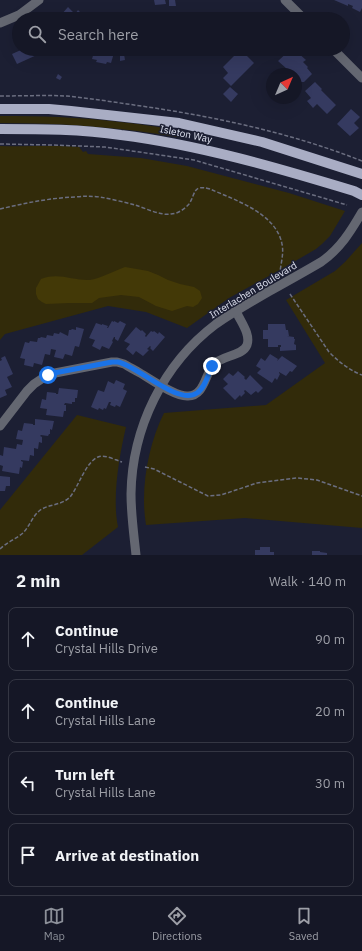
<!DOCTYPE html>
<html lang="en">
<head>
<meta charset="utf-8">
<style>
	body { margin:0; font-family:"IBM Plex Sans",sans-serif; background:#222432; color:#f1f3f6 }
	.compass { position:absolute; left:266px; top:68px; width:36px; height:36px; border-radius:50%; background:#151726; box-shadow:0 4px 16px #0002; rotate:44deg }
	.stop { position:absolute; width:12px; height:12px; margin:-9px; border:3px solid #1a73e8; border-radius:50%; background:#fff }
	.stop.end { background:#1a73e8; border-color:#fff; box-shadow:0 1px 4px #0008 }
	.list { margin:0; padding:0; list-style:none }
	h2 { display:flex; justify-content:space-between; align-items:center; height:52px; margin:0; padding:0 16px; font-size:17px }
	h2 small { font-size:13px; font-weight:400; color:#9d9fa7 }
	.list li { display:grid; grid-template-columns:26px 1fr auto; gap:12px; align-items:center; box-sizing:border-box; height:64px; margin:0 8px 8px; padding:0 8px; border:1px solid #343643; border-radius:8px }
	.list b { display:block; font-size:15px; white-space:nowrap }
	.list p { margin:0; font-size:13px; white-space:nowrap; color:#9d9fa7 }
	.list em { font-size:13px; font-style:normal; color:#9d9fa7 }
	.icon { flex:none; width:22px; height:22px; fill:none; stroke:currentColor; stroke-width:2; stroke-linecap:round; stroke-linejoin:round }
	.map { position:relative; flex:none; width:362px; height:555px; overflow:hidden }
	.search { position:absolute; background:#151726; box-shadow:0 4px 16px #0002; left:12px; right:12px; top:12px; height:44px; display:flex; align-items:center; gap:10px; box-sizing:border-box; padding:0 14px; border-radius:22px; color:#9d9fa7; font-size:15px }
	.sheet { height:340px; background:#151726 }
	nav { display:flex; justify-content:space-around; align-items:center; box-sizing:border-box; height:56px; border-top:1px solid #343643; background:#151726; font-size:11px; color:#9d9fa7 }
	nav a { display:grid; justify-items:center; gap:2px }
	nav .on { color:#8c9099 }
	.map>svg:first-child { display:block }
	.green { fill:#322b0a }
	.water { fill:#433907 }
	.building { fill:#353a60 }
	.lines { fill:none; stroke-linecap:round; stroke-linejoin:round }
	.path { stroke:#6b6e80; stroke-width:1.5; stroke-dasharray:4 2; stroke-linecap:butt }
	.minor { stroke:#646771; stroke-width:9 }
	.major { stroke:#a9adc4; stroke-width:10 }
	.route { stroke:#1a73e8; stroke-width:5 }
	.labels { text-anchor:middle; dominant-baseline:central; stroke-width:3; stroke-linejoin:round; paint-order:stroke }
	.street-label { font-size:10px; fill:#dee1ef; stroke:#1c1f33 }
</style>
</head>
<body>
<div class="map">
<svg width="362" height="555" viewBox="0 0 362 555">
	<rect width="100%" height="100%" fill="#1c1f33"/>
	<g class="green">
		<path d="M 0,116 C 20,116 39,116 59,117 C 101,119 143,124 184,131 L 183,138 C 122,127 61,123 0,123 Z"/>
		<path d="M 0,146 C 26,147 53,145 79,147 L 83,152 L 86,151 L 88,154 L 141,158 L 187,166 L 289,193 L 345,211 L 330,236 L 322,244 L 316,249 L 285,267 L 229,298 L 187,328 L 146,312 L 108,306 L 5,334 L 0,340 Z"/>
		<path d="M 362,243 L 362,528 L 245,518 L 146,525 C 140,489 148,445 164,413 L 266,405 L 325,363 L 286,300 L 335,271 L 345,262 Z"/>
		<path d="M 77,415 L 126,427 C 119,457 112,498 118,527 L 82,555 L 0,555 L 0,510 Z"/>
	</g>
	<path class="water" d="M 125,267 L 148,271 L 158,275 L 168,280 L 180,284 L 194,287 L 200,291 L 202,298 L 198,304 L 193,307 L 187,306 L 172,311 L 156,306 L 139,297 L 121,295 L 99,298 L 92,303 L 69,303 L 46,304 L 42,302 L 38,299 L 36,294 L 36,288 L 41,279 C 59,272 73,281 90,280 C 99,279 116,270 125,267 Z"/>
	<g class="building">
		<polygon points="154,0 165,0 166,4 155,5"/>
		<polygon points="169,0 175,0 176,6 169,6"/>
		<polygon points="334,0 362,0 362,8 360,12 352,8 353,6 348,4 348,6"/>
		<polygon points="68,7 75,14 78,10 87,19 60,19 62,16 61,15"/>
		<polygon points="23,49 37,49 39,54 17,64 12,54"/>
		<polygon points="95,49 116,49 115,53 114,53 111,63 107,62 106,64 96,62 97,60 92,59"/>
		<polygon points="291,49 296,53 297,52 306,60 303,62 308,67 307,68 312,74 304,82 298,82 299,78 294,72 287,73 287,69 278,61"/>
		<polygon points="239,51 244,56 246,55 254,63 231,86 223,78 228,73 223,67"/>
		<polygon points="124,54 125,60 120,61 120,55"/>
		<polygon points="58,74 62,77 60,80 56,78"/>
		<polygon points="315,82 322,89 321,90 336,105 327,114 317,104 313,108 307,101 311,98 305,91"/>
		<polygon points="230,87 238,94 231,102 223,94"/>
		<polygon points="351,109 360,117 354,123 359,128 350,136 337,124"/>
		<polygon points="112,321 114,322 114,321 118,323 120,321 126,324 118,341 115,339 115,337 114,337 112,341 113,342 109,349 102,346 100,350 92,346 95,340 89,338 96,323 102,325 102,324 108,326 107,328 108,328"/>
		<polygon points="268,324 285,324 286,330 288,330 289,336 287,336 294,337 294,339 295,339 294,344 296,345 296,350 280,351 280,347 281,347 281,345 278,345 278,347 268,347 268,339 263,339 263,330 268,330"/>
		<polygon points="76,327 84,329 79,347 75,346 72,356 65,354 63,359 54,357 56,350 51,349 50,355 45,354 42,365 34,363 33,367 24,365 25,359 20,358 25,342 29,343 30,341 37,342 38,338 40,338 41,337 46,338 47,335 53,336 54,333 59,334 60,332 68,336 69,330 71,330 72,329 76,330"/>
		<polygon points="136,327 141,331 142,330 146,334 145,336 146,337 151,331 153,332 154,331 158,334 159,332 165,337 153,351 150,348 151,347 150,346 147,349 149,350 143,356 136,351 133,355 126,349 130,344 124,341"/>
		<polygon points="270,354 278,359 277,361 282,356 297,366 292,372 290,371 286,376 279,372 279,373 280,374 277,380 275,378 272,383 257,373 261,369 256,366 261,358 265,361"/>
		<polygon points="5,356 13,374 7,377 12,387 5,390 7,395 0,398 0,361 2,360 1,358"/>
		<polygon points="238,371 245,377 244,378 246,380 250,375 263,388 258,393 256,391 251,395 245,390 244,391 245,393 241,397 240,395 235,400 223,388 228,384 223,379 229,373 233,376"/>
		<polygon points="116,380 125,384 123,389 127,391 120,407 116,405 115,407 110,405 111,402 109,402 106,409 104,408 103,410 99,408 98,410 91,407 98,390 104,392 108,381 114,384"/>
		<polygon points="59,388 78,390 77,398 75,398 75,402 72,402 72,404 65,403 64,405 66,405 66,411 64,411 63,417 46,415 47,409 40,408 42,399 46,400 47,392 56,393 56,394 58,394"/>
		<polygon points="35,419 54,421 52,430 50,429 50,434 49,434 48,436 41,435 40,436 42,437 42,443 39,442 38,449 34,448 34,456 30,455 29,461 21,460 21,461 23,462 22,468 20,467 19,474 2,471 3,466 0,465 0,455 3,456 4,447 16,449 17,444 22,445 23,440 16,439 18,430 22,431 24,423 33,424 33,425 35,425"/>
		<polygon points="0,476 10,477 10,486 6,486 5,491 0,491"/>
		<polygon points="260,547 270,547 270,552 274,552 274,555 255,555 255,550 260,550"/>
		<polygon points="312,551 320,551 320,552 327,553 327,555 312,555"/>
	</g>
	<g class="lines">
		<g class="path">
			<path d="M 0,96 C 22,96 45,95 67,96 C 87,98 107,101 127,104 C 207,115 286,131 362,161"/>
			<polyline points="0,144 54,145 105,147 194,160 347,205"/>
			<path d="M 0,209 C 25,203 50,198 75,197 C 84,196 91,196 100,197 C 111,199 124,202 135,205 C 145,208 161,216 171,214 C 177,214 185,209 189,204 C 196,194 192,184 210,189 C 235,200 276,213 282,244 C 284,253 281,263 280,272"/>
			<path d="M 290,294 L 329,352 C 339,362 349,370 362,375"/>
			<polyline points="145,467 154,469 208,496 221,495 257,483 297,478 317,480 362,496"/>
			<path d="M 0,549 C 7,542 16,539 23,533 C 30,526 33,514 42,509 C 51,504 62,505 70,497 C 79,486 85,463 98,457 C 105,454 115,460 122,462"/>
		</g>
		<g class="minor">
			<polyline points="285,0 304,19"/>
			<polyline points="0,23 19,15 39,0"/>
			<polyline points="333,49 362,78"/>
			<path d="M 0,426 L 27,391 L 34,384 L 43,378 L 55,373 L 112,362 L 117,362 L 124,364 C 129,367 135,370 140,373 C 152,380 174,396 187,396 C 204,397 205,375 213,365 C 222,355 243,356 247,345 C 251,334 240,321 236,311"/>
			<path d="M 136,555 C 134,535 131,515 131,494 C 132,428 163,364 216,324 C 233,312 251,302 268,292 C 286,282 304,272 321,262 C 340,249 351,231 362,212"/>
		</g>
		<g class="major">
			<polyline points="0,109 49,109 71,111 179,123 262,142 362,174"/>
			<path d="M 0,129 C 40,129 81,129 121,135 C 200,145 278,168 354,191 L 362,195"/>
		</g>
	</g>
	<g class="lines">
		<path class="route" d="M 48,375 L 54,373 L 112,362 C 113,362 117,362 118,362 C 138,366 178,406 197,393 C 205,388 208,375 212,366"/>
	</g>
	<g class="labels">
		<g class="street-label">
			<text transform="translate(186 134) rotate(12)">Isleton Way</text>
			<text transform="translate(253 290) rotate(-31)">Interlachen Boulevard</text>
		</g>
	</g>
</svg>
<svg class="compass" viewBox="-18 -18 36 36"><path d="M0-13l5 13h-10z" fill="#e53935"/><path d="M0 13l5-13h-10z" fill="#9d9fa7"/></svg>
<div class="stop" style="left:48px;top:375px"></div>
<div class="stop end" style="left:212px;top:366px"></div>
<div class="search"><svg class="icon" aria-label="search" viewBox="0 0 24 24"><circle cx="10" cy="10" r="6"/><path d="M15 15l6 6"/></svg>Search here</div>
</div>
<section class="sheet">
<h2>2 min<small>Walk · 140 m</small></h2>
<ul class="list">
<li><svg class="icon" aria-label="ahead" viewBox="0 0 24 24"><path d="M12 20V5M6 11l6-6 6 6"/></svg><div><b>Continue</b><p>Crystal Hills Drive</p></div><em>90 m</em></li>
<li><svg class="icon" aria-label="ahead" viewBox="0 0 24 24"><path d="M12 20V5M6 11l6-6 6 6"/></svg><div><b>Continue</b><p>Crystal Hills Lane</p></div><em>20 m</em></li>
<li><svg class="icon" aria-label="left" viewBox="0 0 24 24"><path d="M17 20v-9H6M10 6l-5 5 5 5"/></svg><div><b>Turn left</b><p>Crystal Hills Lane</p></div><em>30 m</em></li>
<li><svg class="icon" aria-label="arrive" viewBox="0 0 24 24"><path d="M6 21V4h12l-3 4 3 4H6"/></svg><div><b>Arrive at destination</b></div></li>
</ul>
</section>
<nav>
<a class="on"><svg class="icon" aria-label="map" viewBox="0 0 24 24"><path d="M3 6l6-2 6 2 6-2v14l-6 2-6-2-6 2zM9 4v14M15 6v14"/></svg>Map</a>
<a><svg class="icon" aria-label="directions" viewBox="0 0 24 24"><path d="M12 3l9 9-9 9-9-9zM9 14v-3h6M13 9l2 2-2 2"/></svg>Directions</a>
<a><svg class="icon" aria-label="saved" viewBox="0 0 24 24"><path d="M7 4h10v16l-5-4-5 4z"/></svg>Saved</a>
</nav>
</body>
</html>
